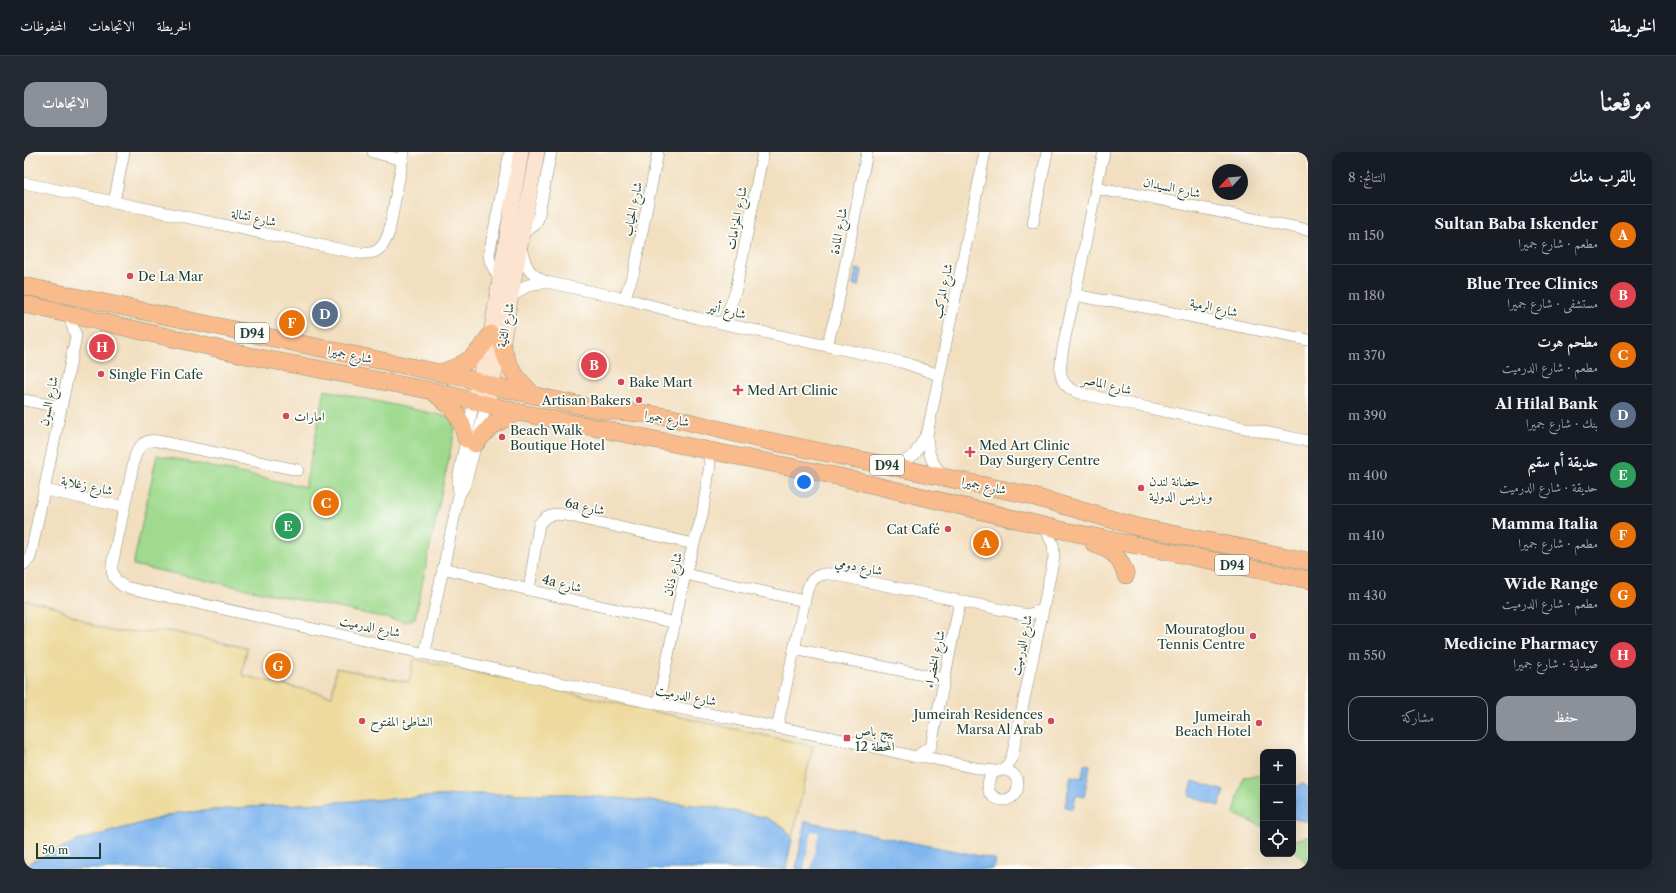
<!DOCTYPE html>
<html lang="ar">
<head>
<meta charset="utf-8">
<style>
	body { margin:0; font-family:"Libre Caslon Text",Amiri,serif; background:#242831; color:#f1f3f6; direction:rtl }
	.controls { position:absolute; right:12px; bottom:12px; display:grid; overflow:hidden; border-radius:8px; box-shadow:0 4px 16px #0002 }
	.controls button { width:36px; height:36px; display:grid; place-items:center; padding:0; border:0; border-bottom:1px solid #363941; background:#171b24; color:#f1f3f6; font:20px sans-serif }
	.compass { position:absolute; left:1188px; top:12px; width:36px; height:36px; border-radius:50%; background:#171b24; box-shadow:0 4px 16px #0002; rotate:244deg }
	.scale { position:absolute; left:12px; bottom:10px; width:65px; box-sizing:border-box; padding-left:4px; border:2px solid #1f3d34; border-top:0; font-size:11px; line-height:14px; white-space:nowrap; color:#1f3d34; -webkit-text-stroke:3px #fdfcf7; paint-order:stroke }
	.you { position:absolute; left:780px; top:330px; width:14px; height:14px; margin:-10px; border:3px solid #fff; border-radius:50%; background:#1a73e8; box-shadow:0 0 0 6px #1a73e833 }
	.badge { display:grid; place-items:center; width:26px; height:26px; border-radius:50%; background:#8c9099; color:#fff; font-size:13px; font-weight:700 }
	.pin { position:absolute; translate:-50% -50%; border:2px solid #fff; box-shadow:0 1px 4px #0006 }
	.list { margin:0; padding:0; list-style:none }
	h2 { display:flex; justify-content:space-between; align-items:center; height:52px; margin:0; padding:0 16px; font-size:17px }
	h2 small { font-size:13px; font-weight:400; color:#9ea1a6 }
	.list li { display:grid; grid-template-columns:26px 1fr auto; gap:12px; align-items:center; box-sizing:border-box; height:60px; padding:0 16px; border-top:1px solid #363941 }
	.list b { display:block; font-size:15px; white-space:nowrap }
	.list p { margin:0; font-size:13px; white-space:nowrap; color:#9ea1a6 }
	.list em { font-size:13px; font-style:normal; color:#9ea1a6 }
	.actions { display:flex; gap:8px; padding:12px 16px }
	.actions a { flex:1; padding:9px 0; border:1px solid #8c9099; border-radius:12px; text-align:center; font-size:14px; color:#8c9099 }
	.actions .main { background:#8c9099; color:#fff }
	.icon { flex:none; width:22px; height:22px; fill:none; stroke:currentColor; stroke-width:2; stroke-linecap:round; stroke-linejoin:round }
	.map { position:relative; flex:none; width:1284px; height:717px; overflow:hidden; direction:ltr; border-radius:12px }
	header { display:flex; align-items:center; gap:24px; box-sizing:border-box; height:56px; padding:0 20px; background:#171b24; border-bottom:1px solid #363941 }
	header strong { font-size:19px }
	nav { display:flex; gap:22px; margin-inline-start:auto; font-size:14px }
	.intro { display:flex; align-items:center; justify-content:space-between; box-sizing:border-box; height:96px; padding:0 24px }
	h1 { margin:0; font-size:28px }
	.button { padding:10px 18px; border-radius:12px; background:#8c9099; color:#fff; font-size:14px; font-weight:700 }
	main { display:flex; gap:24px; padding:0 24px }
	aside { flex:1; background:#171b24; border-radius:12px; box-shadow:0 4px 16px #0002 }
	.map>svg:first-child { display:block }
	.green { fill:#9fda8e; stroke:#5f8c61 }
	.sand { fill:#eeda9e; stroke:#868c69 }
	.water { fill:#7fb6ef; stroke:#4f7a92 }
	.pier { fill:#f2dfc0 }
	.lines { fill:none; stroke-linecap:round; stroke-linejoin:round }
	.street-casing { stroke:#888e7a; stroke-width:12 }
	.secondary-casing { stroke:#888e7a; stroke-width:16 }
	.primary-casing { stroke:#888e7a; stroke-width:18 }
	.street { stroke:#fff; stroke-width:11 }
	.secondary { stroke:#fde4d1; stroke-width:15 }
	.primary { stroke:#fabb8c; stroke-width:17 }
	.poi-dot { fill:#d1495b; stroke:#fdfcf7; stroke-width:1.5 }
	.labels { text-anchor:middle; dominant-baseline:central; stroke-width:3.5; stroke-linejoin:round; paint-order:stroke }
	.shield { fill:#fdfcf7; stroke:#62766e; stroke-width:1 }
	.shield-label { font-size:12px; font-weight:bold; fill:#1f3d34 }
	.street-label { font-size:13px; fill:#1f3d34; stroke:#fdfcf7 }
	.poi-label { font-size:13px; fill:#1f3d34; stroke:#fdfcf7; text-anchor:start }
</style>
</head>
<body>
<header>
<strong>الخريطة</strong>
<nav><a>الخريطة</a><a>الاتجاهات</a><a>المحفوظات</a></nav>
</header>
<div class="intro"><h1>موقعنا</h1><a class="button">الاتجاهات</a></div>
<main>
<aside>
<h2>بالقرب منك<small>النتائج: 8</small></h2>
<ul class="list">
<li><span class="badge" style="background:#e8710a">A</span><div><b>Sultan Baba Iskender</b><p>مطعم · شارع جميرا</p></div><em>150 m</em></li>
<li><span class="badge" style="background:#e0444e">B</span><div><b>Blue Tree Clinics</b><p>مستشفى · شارع جميرا</p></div><em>180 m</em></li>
<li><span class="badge" style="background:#e8710a">C</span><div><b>مطحم هوت</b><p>مطعم · شارع الدرميت</p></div><em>370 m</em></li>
<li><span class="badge" style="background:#5c6f8a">D</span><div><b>Al Hilal Bank</b><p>بنك · شارع جميرا</p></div><em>390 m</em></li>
<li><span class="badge" style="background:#2e9e5b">E</span><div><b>حديقة أم سقيم</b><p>حديقة · شارع الدرميت</p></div><em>400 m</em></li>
<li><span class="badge" style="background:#e8710a">F</span><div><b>Mamma Italia</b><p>مطعم · شارع جميرا</p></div><em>410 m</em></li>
<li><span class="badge" style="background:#e8710a">G</span><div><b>Wide Range</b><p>مطعم · شارع الدرميت</p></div><em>430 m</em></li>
<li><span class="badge" style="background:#e0444e">H</span><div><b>Medicine Pharmacy</b><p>صيدلية · شارع جميرا</p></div><em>550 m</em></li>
</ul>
<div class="actions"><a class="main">حفظ</a><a>مشاركة</a></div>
</aside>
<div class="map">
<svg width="1284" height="717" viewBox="0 0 1284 717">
	<rect width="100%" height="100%" fill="#fdfcf7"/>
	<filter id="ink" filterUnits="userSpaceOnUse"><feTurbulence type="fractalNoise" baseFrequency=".025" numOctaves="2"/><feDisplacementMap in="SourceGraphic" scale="8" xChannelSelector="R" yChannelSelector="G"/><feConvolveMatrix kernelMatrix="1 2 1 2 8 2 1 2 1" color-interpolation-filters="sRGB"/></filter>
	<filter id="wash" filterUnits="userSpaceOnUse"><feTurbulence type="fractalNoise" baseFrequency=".012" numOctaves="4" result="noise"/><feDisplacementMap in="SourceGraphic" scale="16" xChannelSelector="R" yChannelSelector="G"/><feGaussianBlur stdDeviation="0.9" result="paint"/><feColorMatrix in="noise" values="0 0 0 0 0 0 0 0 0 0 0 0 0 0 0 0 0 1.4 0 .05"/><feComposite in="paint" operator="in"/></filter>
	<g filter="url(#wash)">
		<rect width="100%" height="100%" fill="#f2dfc0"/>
		<g class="green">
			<polygon points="301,238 425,265 431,277 391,466 381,470 109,413 133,303 281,335"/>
			<polygon points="1239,623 1239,675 1210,662 1219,625"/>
			<polygon points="1284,684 1284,713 1269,697 1269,689"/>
		</g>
		<polygon class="sand" points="0,448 30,454 68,473 91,480 146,479 223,496 218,523 308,544 312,516 385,530 390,507 789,594 768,686 760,675 743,666 690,655 547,642 450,642 227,655 154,661 53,689 7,710 0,715"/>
		<g class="water">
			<polygon points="832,117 838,118 835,134 829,133"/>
			<polygon points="1060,612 1066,613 1060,645 1052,643 1049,657 1041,655 1047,624 1058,626"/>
			<polygon points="1169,629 1200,639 1195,654 1165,644"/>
			<path d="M 1278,631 L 1284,635 L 1284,668 L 1282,669 L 1269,667 L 1269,654 L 1271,650 C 1269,641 1269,635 1278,631 Z"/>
			<polygon points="450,642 547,642 690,655 743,666 760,675 768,686 762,717 0,717 7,710 53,689 154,661 227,655"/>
			<polygon points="781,669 971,707 969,717 772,717"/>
		</g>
		<polygon class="pier" points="788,679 795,680 787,717 780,717"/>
	</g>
	<g filter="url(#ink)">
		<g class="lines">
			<defs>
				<g id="street">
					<polyline points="349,0 378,8"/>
					<path d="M 1080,0 C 1069,46 1062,92 1052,138 C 1048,158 1034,205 1037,223 C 1039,234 1048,239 1058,242 L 1284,289"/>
					<path d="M 0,31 L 333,101 C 352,103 359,98 365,80 L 380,0"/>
					<polyline points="1071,36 1091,40 1100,40 1284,78"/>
					<polyline points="90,50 100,0"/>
					<polyline points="1009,71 1023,0"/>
					<polyline points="499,81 511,73 514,67 527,0"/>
					<path d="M 497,96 C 502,115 504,122 522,130 L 607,148 L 673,166 L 878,210 L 915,223"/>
					<polyline points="476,129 466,109 465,102 486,0"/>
					<polyline points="1051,143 1076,148 1090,149 1284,188"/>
					<polyline points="486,146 504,133 522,130"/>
					<polyline points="600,147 610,120 634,0"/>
					<polyline points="700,171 712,138 739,0"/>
					<polyline points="803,193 812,162 843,0"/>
					<polyline points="0,248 37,255"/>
					<polyline points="873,315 891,302 902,283"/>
					<path d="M 274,318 L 134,289 C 122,287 115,293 111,304 L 88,413 C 87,423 91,430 101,435 L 465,516 L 634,552 L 824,589 L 892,605 L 902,605 L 961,618 L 971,619"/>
					<path d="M 920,325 C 907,310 904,303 903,283 L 961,0"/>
					<polyline points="21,338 100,355"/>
					<polyline points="435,343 441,333 462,253"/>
					<polyline points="0,412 6,406 52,184 44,162"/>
					<polyline points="419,416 505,438 652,471"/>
					<polyline points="661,422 780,449"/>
					<path d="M 505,438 L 515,372 C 523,362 529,361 541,363 L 670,392"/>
					<polyline points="770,497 920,527"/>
					<polyline points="401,500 435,343 434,327 450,249"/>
					<polyline points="634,552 661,422 678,364 686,312 684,298"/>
					<path d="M 753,576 L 783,438 C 787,426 795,421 807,422 L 1003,463 L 1018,458"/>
					<polyline points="892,605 907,594 936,449"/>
					<polyline points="980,617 985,611 988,605 1030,405 1029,392 1019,374"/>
					<circle cx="979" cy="633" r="15"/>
				</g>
				<g id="secondary">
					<polyline points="450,249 467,182 497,0"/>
					<polyline points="462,253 478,193 513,0"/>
				</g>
				<g id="primary">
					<polyline points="0,134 445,227 476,236 577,258 625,262 649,266 726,285 1000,342 1114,375 1284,409"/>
					<polyline points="0,152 226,204 409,239 493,260 812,324 1037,378 1284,428"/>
					<path d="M 478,193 C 484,216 492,226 509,243"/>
					<path d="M 417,221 C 444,211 451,206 467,182"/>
					<path d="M 412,242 C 430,257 437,263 442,287"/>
					<polyline points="451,292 466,275 493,260"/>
					<path d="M 1070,392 C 1090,399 1095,404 1102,423"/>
				</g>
			</defs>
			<use href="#street" class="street-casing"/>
			<use href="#secondary" class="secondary-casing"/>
			<use href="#primary" class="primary-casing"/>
			<use href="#street" class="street"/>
			<use href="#secondary" class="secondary"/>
			<use href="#primary" class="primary"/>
		</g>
	</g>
	<g class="poi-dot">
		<circle cx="106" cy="124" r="4"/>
		<circle cx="77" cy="222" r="4"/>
		<circle cx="597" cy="230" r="4"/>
		<path d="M712 232h4v4h4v4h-4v4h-4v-4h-4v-4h4z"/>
		<circle cx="615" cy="248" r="4"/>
		<circle cx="262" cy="264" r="4"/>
		<circle cx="478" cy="285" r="4"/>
		<path d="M944 294h4v4h4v4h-4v4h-4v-4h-4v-4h4z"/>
		<circle cx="1117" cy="336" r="4"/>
		<circle cx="924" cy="377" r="4"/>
		<circle cx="1229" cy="484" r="4"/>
		<circle cx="338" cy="569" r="4"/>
		<circle cx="1027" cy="569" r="4"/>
		<circle cx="1235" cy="571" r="4"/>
		<rect x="819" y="582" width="8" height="8" rx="2"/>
	</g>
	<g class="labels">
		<g class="shield">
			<rect x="211" y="171" width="34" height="20" rx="3"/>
			<rect x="846" y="303" width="34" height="20" rx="3"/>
			<rect x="1191" y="403" width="34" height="20" rx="3"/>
		</g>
		<g class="shield-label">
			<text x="228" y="181">D94</text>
			<text x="863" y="313">D94</text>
			<text x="1208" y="413">D94</text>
		</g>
		<g class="street-label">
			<text transform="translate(1148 35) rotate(12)">شارع السيدان</text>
			<text transform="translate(608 57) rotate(-79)">شارع الحياب</text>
			<text transform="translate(230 65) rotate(12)">شارع تشالة</text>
			<text transform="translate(712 66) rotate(-79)">شارع الحزامات</text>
			<text transform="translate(814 79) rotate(-79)">شارع المادة</text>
			<text transform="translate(918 139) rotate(-78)">شارع المركب</text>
			<text transform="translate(1190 155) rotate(12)">شارع الرمية</text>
			<text transform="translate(703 158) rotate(12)">شارع أنير</text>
			<text transform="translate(481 173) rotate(-79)">شارع الثنية</text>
			<text transform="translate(326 202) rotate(12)">شارع جميرا</text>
			<text transform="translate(1083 232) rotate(13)">شارع الماصر</text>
			<text transform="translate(24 249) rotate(-78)">شارع السون</text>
			<text transform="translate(643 266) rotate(10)">شارع جميرا</text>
			<text transform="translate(63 333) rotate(12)">شارع زغلابة</text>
			<text transform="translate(960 333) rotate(12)">شارع جميرا</text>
			<text transform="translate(561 354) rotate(12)">6a شارع</text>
			<text transform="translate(835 414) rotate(11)">شارع دومي</text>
			<text transform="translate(648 422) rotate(-76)">شارع ذنان</text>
			<text transform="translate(538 431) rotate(13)">4a شارع</text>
			<text transform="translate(346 474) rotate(12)">شارع الدرميت</text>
			<text transform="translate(997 493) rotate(-78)">شارع الدرميت</text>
			<text transform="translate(910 507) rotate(-78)">شارع الخضراء</text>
			<text transform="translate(662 543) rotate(11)">شارع الدرميت</text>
		</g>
		<g class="poi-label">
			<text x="114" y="124">De La Mar</text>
			<text x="85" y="222">Single Fin Cafe</text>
			<text x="605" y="230">Bake Mart</text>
			<text x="723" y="238">Med Art Clinic</text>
			<text x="607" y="248" text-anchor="end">Artisan Bakers</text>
			<text x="270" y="264">امارات</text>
			<text x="486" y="278">Beach Walk<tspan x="486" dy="15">Boutique Hotel</tspan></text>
			<text x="955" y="293">Med Art Clinic<tspan x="955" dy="15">Day Surgery Centre</tspan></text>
			<text x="1125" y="329">حضانة لندن<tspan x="1125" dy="15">وباريس الدولية</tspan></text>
			<text x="916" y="377" text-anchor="end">Cat Café</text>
			<text x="1221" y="477" text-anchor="end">Mouratoglou<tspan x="1221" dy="15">Tennis Centre</tspan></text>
			<text x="1019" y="562" text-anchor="end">Jumeirah Residences<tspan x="1019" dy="15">Marsa Al Arab</tspan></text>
			<text x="1227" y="564" text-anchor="end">Jumeirah<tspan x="1227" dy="15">Beach Hotel</tspan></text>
			<text x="346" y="569">الشاطئ المفتوح</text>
			<text x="831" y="579">بيج باص<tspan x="831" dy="15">المحطة 12</tspan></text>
		</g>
	</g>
</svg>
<div class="controls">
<button>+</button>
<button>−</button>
<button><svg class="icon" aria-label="locate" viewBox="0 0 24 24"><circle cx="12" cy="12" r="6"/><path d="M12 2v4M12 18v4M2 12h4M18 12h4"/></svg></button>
</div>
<svg class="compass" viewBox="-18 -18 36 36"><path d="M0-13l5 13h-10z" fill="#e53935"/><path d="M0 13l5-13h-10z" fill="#9ea1a6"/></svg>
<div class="scale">50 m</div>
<div class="you"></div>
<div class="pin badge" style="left:962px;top:391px;background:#e8710a">A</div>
<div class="pin badge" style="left:570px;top:213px;background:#e0444e">B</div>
<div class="pin badge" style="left:302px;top:351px;background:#e8710a">C</div>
<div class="pin badge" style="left:301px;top:162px;background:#5c6f8a">D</div>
<div class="pin badge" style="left:264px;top:374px;background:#2e9e5b">E</div>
<div class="pin badge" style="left:268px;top:171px;background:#e8710a">F</div>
<div class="pin badge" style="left:254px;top:514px;background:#e8710a">G</div>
<div class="pin badge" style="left:78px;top:195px;background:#e0444e">H</div>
</div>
</main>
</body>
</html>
